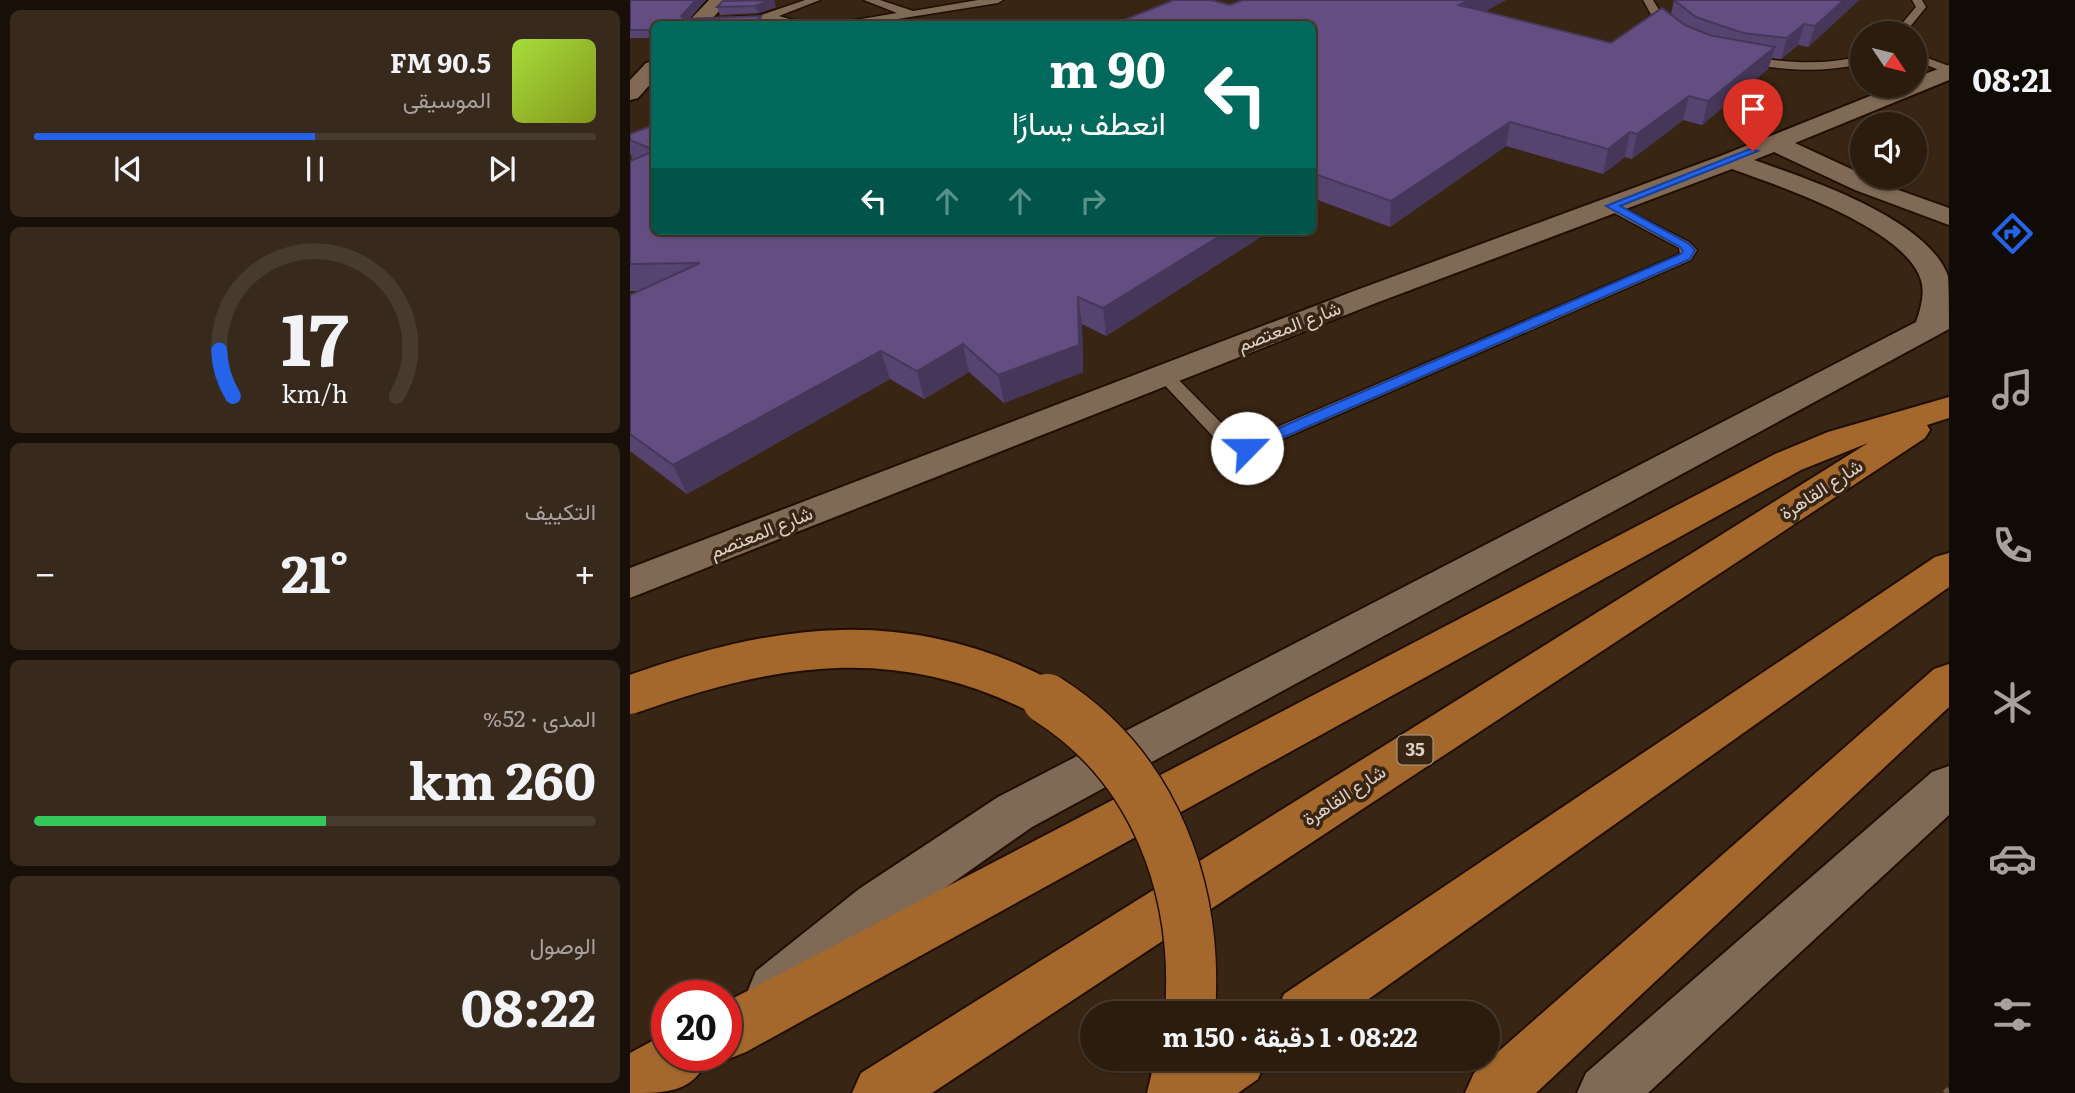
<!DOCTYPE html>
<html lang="ar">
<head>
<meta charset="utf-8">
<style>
	:root { --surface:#2b1c0e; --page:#37291c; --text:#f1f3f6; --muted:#a6a19e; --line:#473a2e; --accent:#2563eb }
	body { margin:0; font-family:Literata,Vazirmatn,serif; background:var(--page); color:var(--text); direction:rtl; height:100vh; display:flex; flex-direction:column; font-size:26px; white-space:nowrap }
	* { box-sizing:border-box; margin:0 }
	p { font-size:23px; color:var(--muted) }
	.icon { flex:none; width:38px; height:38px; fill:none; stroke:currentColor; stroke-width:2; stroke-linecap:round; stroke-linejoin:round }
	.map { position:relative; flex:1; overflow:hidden; direction:ltr }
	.details { display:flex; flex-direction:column; gap:10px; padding:10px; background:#180f08; width:630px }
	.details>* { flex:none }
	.hud { position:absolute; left:21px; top:21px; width:665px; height:214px; border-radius:10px; box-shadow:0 2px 5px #0004,0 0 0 2px var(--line); direction:rtl; background:#00695c; color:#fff; overflow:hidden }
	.needle { width:46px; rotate:125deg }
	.tools { position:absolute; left:1220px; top:21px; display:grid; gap:14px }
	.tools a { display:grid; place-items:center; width:77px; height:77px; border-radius:50%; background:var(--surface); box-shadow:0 2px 5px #0004,0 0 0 2px var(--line); font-size:35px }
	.speed { position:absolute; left:21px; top:980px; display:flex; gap:14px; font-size:35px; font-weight:700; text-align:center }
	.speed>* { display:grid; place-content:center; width:91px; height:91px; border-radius:50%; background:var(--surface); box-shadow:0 2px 5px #0004,0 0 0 2px var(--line); line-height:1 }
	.speed .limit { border:10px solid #d22; background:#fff; color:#111 }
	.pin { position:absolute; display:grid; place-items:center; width:60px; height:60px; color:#fff; margin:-72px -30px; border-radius:50% 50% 50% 0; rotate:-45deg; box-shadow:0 0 7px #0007 }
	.pin .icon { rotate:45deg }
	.me { position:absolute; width:77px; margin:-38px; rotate:67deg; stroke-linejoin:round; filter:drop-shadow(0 0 5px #0008) }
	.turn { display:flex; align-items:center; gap:24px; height:147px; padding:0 35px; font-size:32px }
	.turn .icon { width:91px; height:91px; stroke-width:2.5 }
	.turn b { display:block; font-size:49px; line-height:60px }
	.lanes { display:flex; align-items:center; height:66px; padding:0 35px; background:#0003; justify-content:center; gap:35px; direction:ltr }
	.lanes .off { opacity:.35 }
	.big { font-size:52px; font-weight:700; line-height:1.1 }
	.details .tile { flex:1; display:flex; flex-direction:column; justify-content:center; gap:10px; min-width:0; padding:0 24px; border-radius:10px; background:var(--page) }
	.details .dial { align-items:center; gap:0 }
	.dial svg { height:182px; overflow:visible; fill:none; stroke:var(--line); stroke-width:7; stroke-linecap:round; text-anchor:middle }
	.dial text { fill:var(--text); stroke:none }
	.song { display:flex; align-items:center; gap:21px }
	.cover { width:84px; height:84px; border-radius:10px; background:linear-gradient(135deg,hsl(80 70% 55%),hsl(70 70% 35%)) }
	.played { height:7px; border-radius:4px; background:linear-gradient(90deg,var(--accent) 50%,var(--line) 50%) }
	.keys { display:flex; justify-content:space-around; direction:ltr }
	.heat { display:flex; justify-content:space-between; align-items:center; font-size:38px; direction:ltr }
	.charge { height:10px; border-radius:5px; background:linear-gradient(90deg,#34c759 52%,var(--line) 0) }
	.trip { position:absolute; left:450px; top:1001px; width:420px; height:70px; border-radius:35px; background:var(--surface); box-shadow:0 2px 5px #0004,0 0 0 2px var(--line); font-weight:700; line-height:70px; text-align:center; direction:rtl }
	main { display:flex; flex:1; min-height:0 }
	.tabs { display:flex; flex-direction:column; width:126px; justify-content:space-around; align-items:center; background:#110b06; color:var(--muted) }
	.tabs .icon { width:49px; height:49px }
	.tabs .current { color:var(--accent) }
	.tabs b { font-size:32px; color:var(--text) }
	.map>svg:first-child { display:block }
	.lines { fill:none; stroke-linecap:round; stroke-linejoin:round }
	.service-casing { stroke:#200e00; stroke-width:3 }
	.minor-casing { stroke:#200e00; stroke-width:4 }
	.primary-casing { stroke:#200e00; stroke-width:4 }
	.path { stroke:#6a5849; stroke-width:6; stroke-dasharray:7 4.5; stroke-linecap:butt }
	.service { fill:#806955; fill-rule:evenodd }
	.minor { fill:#806955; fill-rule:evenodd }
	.primary { fill:#a4682d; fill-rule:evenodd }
	.primary-bridge-far1-casing { stroke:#200e00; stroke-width:42; stroke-linecap:butt }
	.primary-bridge-casing { stroke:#200e00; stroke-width:53; stroke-linecap:butt }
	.primary-bridge-far1 { stroke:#a4682d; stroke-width:38 }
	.primary-bridge { stroke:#a4682d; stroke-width:50 }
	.wall { fill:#56436f }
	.shaded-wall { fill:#46375a }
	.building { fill:#644e81; stroke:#46375a; stroke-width:2 }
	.route { fill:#2563eb; stroke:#184099; stroke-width:2 }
	.labels { text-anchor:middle; stroke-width:7; stroke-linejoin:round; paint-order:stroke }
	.shield { fill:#392513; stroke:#ac9d90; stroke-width:2 }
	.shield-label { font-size:18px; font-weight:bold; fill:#ddd0c5 }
	.street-label { font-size:19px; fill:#ddd0c5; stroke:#392513 }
</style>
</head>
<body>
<main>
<nav class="tabs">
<b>08:21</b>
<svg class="icon current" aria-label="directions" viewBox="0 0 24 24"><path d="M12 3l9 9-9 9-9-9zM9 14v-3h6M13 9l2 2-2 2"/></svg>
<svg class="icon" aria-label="music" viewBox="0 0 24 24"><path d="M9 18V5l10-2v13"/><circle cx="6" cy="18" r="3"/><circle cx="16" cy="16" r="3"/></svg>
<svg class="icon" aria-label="phone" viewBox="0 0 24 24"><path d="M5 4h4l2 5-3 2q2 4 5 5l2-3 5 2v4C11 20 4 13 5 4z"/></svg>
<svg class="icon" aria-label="climate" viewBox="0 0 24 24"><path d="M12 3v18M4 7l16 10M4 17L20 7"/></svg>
<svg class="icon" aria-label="car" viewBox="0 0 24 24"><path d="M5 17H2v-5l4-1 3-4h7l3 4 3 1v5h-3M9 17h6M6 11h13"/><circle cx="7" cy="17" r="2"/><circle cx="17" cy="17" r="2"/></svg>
<svg class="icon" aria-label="filters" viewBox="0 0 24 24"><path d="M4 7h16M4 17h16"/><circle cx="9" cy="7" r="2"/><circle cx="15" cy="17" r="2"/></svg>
</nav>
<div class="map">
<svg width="1319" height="1093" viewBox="0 0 1319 1093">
	<rect width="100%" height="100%" fill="#392513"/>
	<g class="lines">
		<defs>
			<g id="service">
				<path d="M175,0H190L149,16L170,22L171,24C160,24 147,19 137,20C125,21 108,27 98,20L103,17L128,16Z"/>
				<polygon points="234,0 250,0 283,11 348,0 373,0 368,3 236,24 214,24 219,21 267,13"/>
				<path d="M1013,0H1023L1037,23L1050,34L1048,36C1030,38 1021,13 1013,0Z"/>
				<polygon points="1282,0 1292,0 1296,7 1275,33 1264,33 1286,7"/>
				<polygon points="1284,53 1319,66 1319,74 1284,60"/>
				<path d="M1113,55C1153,63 1192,66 1232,56V64C1191,73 1150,71 1109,61L1107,59Z"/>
				<polygon points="982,202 1059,242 1067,250 1061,260 630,449 610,454 593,447 525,375 528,371 540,371 607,439 617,440 1050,254 1049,248 977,209 975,206"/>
			</g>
			<g id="minor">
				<polygon points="79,0 100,0 77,24 56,24"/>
				<polygon points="24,61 24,80 8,98 0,100 0,80 16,63"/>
				<path d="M1319,65V80L1165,143L1232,174V177L1319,208V225L1225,190L1144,152L1124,160C1178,179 1297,218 1318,276C1319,290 1319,314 1319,329L402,827L265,923L164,1009L145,1016L126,1009L118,990L126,971L229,889L368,797L1286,322C1291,308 1295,294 1291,280C1275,228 1149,186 1102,169L746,303L0,598V568L724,291L1093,155L1265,86H1284V78Z"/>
				<polygon points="1319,766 1319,815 1018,1093 947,1093 956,1073 1302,772"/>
			</g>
			<g id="primary">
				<polygon points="1319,397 1319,418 1297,425 1300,430 1295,438 302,1093 222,1093 231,1073 1238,443 1171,470 116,1052 96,1060 85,1055 96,1055 96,1002 1145,454 1198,432"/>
				<polygon points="1319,553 1319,587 719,1013 646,1013 654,994 1305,557"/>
				<polygon points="1319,664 1319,707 906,1093 835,1093 844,1073 1304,669"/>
				<path d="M37,1033V1055H80C64,1093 38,1093 0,1093V1053Z"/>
				<polygon points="525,1059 636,1059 628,1079 608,1093 517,1093"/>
			</g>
		</defs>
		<!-- service casing -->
		<use href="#service" class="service-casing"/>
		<!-- minor casing -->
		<use href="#minor" class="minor-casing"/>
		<!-- primary casing -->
		<use href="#primary" class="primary-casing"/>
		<!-- path -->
		<polyline class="path" points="1315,1093 1319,1089"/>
		<!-- service -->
		<use href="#service" class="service"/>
		<!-- minor -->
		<use href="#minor" class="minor"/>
		<!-- primary -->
		<use href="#primary" class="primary"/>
		<defs>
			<path id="primary-bridge-far1" d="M0,695C147,642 277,623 420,701"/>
			<path id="primary-bridge" d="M417,699C525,767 569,890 560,1013"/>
		</defs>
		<!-- primary-bridge-far1 casing -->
		<use href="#primary-bridge-far1" class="primary-bridge-far1-casing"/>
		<!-- primary-bridge casing -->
		<use href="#primary-bridge" class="primary-bridge-casing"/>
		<!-- primary-bridge-far1 -->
		<use href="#primary-bridge-far1" class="primary-bridge-far1"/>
		<!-- primary-bridge -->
		<use href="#primary-bridge" class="primary-bridge"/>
	</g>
	<!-- wall -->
	<g class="wall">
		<polygon points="0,0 76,0 59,19 134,24 24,24 24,38 0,38"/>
		<polygon points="144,0 146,7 128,13 90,15 87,7 93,1"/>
		<polygon points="613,0 876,0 855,11 981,43 1041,14 1044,0 1229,0 1178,47 1168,45 1151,59 1142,58 1138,69 1072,125 1053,120 1002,159 995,157 973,174 876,146 760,227 688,200 600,5"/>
		<polygon points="0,134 640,231 476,336 452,324 453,372 374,403 339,372 294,399 260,379 57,494 0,451 0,295 8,291 0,291 0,161 3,160 0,153"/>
	</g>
	<!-- shaded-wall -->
	<g class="shaded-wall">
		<polygon points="66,0 76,0 53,24 51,16"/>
		<polygon points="141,0 144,0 146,7 128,13 125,6"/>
		<polygon points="839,0 876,0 827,27 829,5"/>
		<polygon points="1214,0 1229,0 1178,47 1185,26"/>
		<polygon points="131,16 133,24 124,24"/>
		<polygon points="1174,24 1168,45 1151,59 1157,38"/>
		<polygon points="1145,47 1138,69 1072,125 1078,101"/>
		<polygon points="1059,96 1053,120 1002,159 1007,134"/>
		<polygon points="880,122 876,146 760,227 761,201"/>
		<polygon points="1000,132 995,157 973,174 978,149"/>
		<polygon points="688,175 688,200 682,204 682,179"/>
		<polygon points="598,231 640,231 476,336 473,308"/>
		<polygon points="448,297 452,324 453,372 374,403 368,375"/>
		<polygon points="333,344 339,372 294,399 287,371"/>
		<polygon points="251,351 260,379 57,494 43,465"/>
	</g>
	<!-- building -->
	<g class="building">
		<polygon points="0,0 66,0 51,16 53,19 131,16 124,24 24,24 24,30 0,30"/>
		<polygon points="141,0 125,6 87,7 93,1"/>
		<polygon points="544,0 581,0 600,5 613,0 839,0 829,5 981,43 1032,8 1055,25 1079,35 1145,47 1078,101 1059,96 1007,134 1000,132 978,149 880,122 761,201 688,175 682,179 682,24 484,24"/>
		<polygon points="1044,0 1214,0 1185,26 1174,24 1157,38 1113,33 1066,17"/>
		<polygon points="24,125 24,150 0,140 0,134"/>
		<polygon points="24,151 24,231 598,231 473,308 448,297 449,345 368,375 333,344 287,371 251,351 43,465 0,434 0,295 70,263 0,264 0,161"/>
	</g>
	<!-- route -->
	<polygon class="route" points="1120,149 1128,151 990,206 1058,243 1065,250 1060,259 622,451 612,451 610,448 612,444 1051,254 1053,251 1050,247 976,206"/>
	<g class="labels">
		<!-- shield labels -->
		<rect class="shield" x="767.5" y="735.5" width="35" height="29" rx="5"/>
		<g class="shield-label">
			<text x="785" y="756">35</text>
		</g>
		<!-- street labels -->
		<g class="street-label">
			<text transform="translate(659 326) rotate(-21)" y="7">شارع المعتصم</text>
			<text transform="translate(1191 489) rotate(-33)" y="7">شارع القاهرة</text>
			<text transform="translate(131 532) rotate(-22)" y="7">شارع المعتصم</text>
			<text transform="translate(714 795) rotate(-33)" y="7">شارع القاهرة</text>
		</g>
	</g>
</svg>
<div class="tools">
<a><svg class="needle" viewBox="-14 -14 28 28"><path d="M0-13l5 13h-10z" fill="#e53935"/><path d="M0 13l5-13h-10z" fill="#a6a19e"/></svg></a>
<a><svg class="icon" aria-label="sound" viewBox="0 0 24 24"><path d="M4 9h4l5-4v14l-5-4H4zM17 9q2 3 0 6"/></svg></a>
</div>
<div class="speed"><div class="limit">20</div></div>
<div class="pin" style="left:1123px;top:151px;background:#d93025"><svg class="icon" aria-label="arrive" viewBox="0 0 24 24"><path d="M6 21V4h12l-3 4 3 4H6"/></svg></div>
<svg class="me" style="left:617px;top:448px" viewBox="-20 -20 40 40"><circle r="19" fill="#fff"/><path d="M0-13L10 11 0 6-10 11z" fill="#2563eb"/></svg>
<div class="trip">08:22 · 1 دقيقة · 150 m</div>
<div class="hud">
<div class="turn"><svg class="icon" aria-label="left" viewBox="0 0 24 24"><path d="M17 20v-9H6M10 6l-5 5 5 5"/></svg><div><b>90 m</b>انعطف يسارًا</div></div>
<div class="lanes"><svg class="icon" aria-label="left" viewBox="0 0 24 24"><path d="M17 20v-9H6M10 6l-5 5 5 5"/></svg><svg class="icon off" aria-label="ahead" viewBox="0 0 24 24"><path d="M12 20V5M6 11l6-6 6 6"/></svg><svg class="icon off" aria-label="ahead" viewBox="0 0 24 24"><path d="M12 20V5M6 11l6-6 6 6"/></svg><svg class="icon off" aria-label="right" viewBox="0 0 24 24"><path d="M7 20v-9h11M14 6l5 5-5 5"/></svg></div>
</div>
</div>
<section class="details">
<div class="tile">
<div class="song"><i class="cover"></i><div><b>90.5 FM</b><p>الموسيقى</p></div></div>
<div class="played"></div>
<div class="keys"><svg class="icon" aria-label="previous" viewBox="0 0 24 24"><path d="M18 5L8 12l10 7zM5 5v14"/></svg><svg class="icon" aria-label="pause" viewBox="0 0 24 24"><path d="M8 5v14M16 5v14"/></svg><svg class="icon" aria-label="next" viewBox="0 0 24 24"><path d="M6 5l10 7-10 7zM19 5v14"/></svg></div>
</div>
<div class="tile dial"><svg viewBox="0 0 100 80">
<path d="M14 69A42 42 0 1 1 86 69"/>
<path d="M14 69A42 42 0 0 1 8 49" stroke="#2563eb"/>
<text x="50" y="56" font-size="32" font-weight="700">17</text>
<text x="50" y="72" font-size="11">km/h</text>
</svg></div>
<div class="tile"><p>التكييف</p>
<div class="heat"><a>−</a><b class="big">21°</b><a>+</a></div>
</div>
<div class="tile"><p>المدى · 52%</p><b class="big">260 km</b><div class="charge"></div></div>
<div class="tile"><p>الوصول</p><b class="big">08:22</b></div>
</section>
</main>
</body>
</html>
